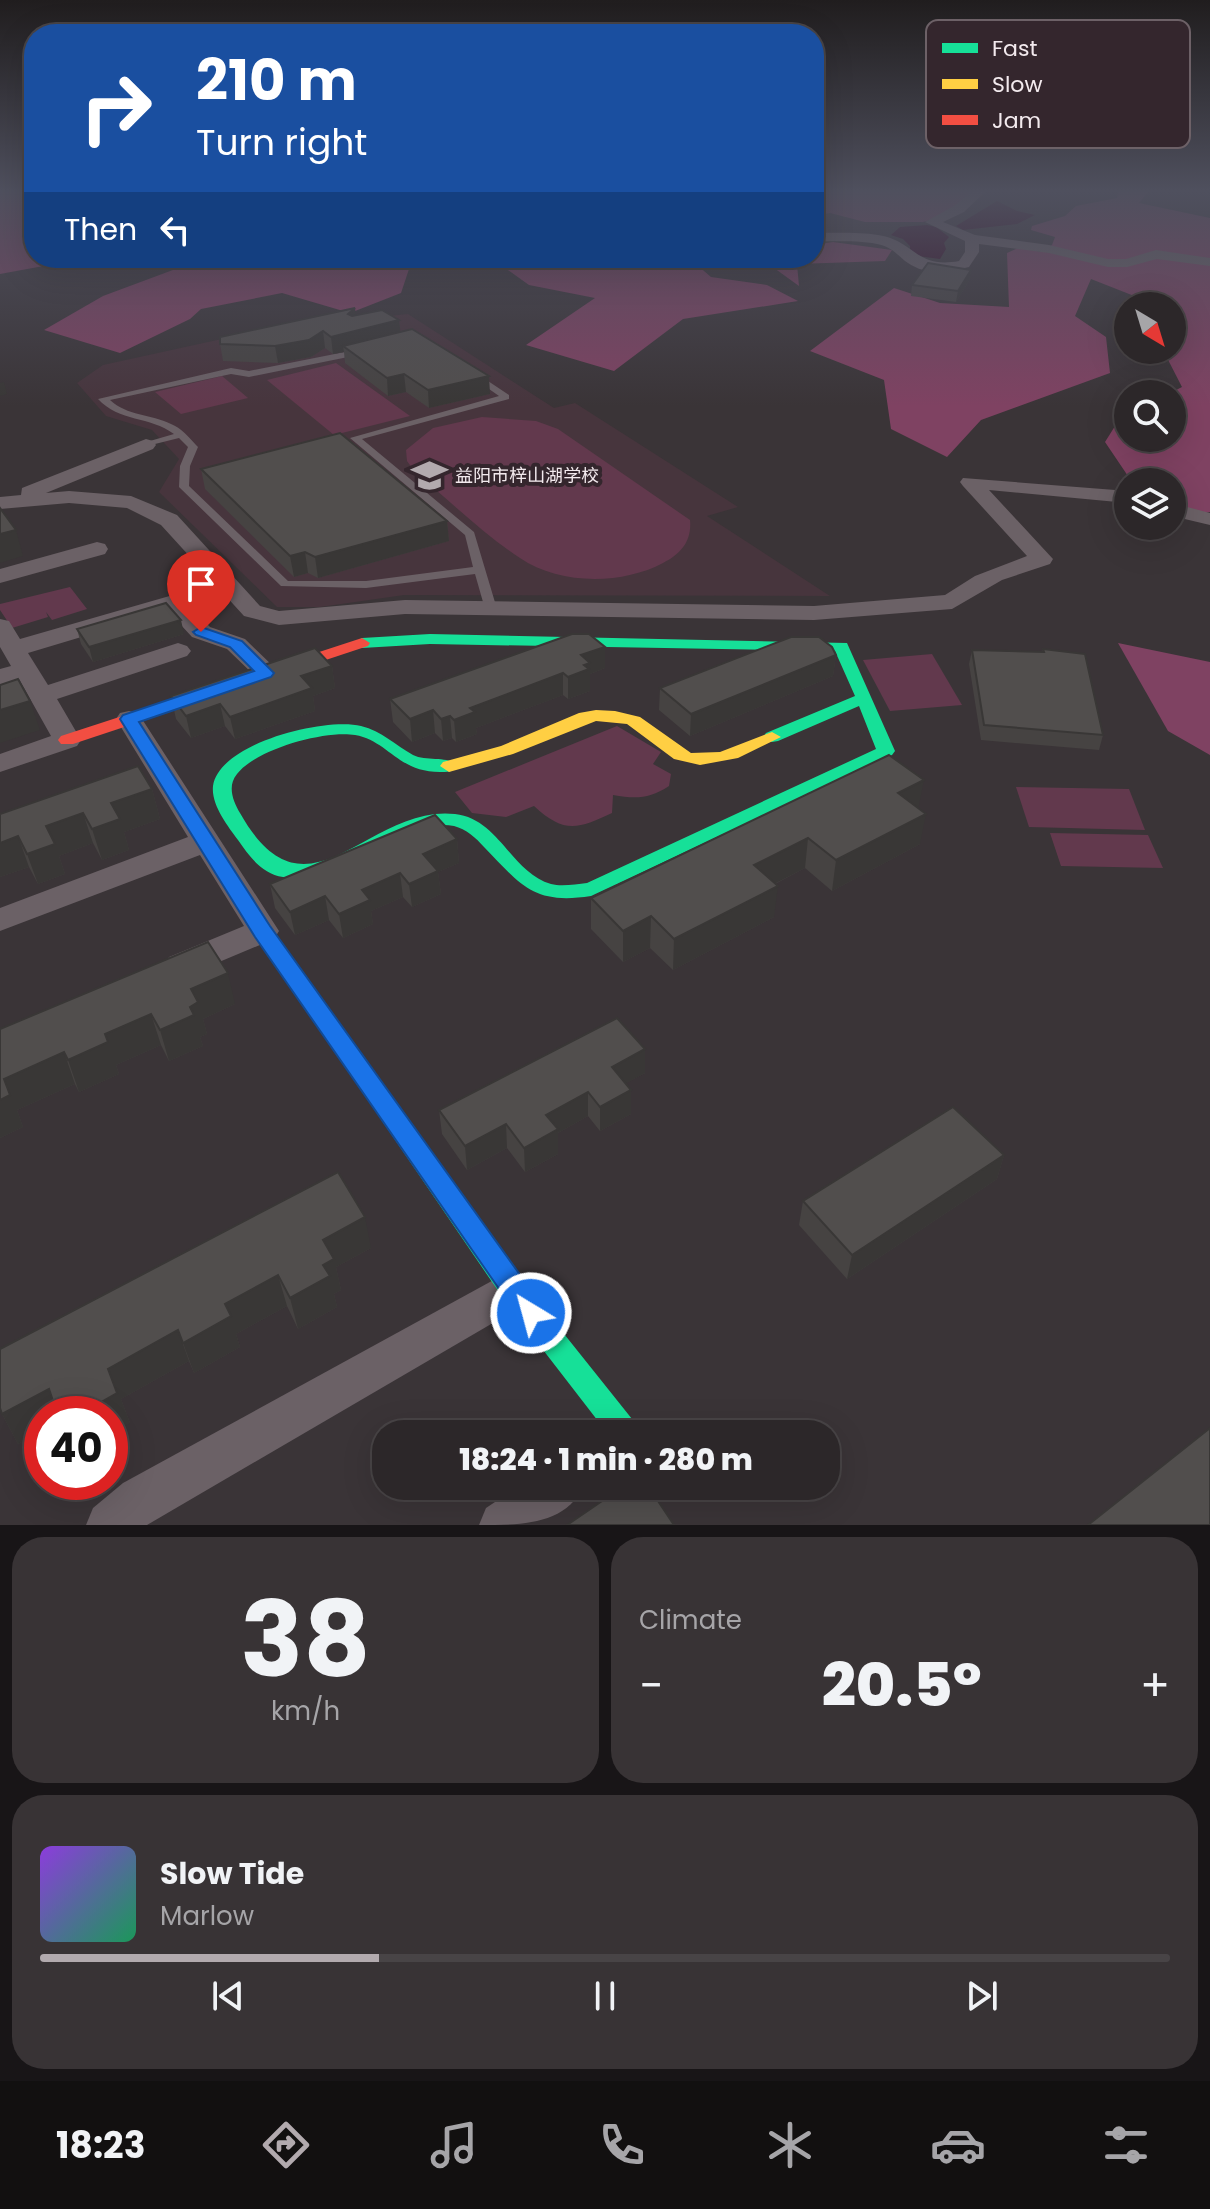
<!DOCTYPE html>
<html lang="en">
<head>
<meta charset="utf-8">
<style>
	:root { --surface:#2c2729; --page:#383335; --text:#f1f3f6; --muted:#a6a5a8; --line:#484446; --accent:#b2aaae }
	body { margin:0; font-family:Poppins,"Noto Sans SC",sans-serif; background:var(--page); color:var(--text); height:100vh; display:flex; flex-direction:column; font-size:30px; white-space:nowrap }
	* { box-sizing:border-box; margin:0 }
	p { font-size:26px; color:var(--muted) }
	.icon { flex:none; width:44px; height:44px; fill:none; stroke:currentColor; stroke-width:2; stroke-linecap:round; stroke-linejoin:round }
	.map { position:relative; height:1525px; overflow:hidden }
	.side { display:flex; flex-direction:column; gap:12px; padding:12px; background:#181517; flex:1 }
	.side>* { flex:none }
	.banner { position:absolute; left:24px; top:24px; width:800px; height:244px; border-radius:32px; box-shadow:0 8px 32px #0002,0 0 0 2px var(--line); background:#1a4fa0; color:#fff; overflow:hidden }
	.needle { width:52px; rotate:142deg }
	.fabs { position:absolute; left:1114px; top:292px; display:grid; gap:16px }
	.fabs a { display:grid; place-items:center; width:72px; height:72px; border-radius:50%; background:var(--surface); box-shadow:0 8px 32px #0002,0 0 0 2px var(--line); font-size:40px }
	.speed { position:absolute; left:24px; top:1396px; display:flex; gap:16px; font-size:40px; font-weight:700; text-align:center }
	.speed>* { display:grid; place-content:center; width:104px; height:104px; border-radius:50%; background:var(--surface); box-shadow:0 8px 32px #0002,0 0 0 2px var(--line); line-height:1 }
	.speed .limit { border:12px solid #d22; background:#fff; color:#111 }
	.pin { position:absolute; display:grid; place-items:center; width:68px; height:68px; color:#fff; margin:-82px -34px; border-radius:50% 50% 50% 0; rotate:-45deg; box-shadow:0 0 8px #0007 }
	.pin .icon { rotate:45deg }
	.me { position:absolute; width:88px; margin:-44px; rotate:323deg; stroke-linejoin:round; filter:drop-shadow(0 0 6px #0008) }
	.turn { display:flex; align-items:center; gap:28px; height:168px; padding:0 40px; font-size:36px }
	.turn .icon { width:104px; height:104px; stroke-width:2.5 }
	.turn b { display:block; font-size:56px; line-height:68px }
	.then { display:flex; align-items:center; height:76px; padding:0 40px; background:#0003; gap:16px; font-size:30px }
	.big { font-size:60px; font-weight:800; line-height:1.1 }
	.side .tile { flex:1; display:flex; flex-direction:column; justify-content:center; gap:12px; min-width:0; padding:0 28px; border-radius:32px; background:var(--page) }
	.side .dial { align-items:center; gap:0 }
	.dial b { font-size:104px; line-height:1 }
	.song { display:flex; align-items:center; gap:24px }
	.cover { width:96px; height:96px; border-radius:12px; background:linear-gradient(135deg,hsl(270 70% 55%),hsl(150 70% 35%)) }
	.played { height:8px; border-radius:4px; background:linear-gradient(90deg,var(--accent) 30%,var(--line) 30%) }
	.keys { display:flex; justify-content:space-around; direction:ltr }
	.heat { display:flex; justify-content:space-between; align-items:center; font-size:44px; direction:ltr }
	.side .tiles { flex:1; display:grid; gap:12px; grid-template-columns:1fr 1fr }
	.tile:last-child { grid-column:span 2 }
	.trip { position:absolute; left:372px; top:1420px; width:468px; height:80px; border-radius:32px; background:var(--surface); box-shadow:0 8px 32px #0002,0 0 0 2px var(--line); font-weight:800; line-height:80px; text-align:center }
	.dock { display:flex; height:128px; justify-content:space-around; align-items:center; background:#121010; color:var(--muted) }
	.dock .icon { width:56px; height:56px }
	.dock .selected { color:var(--accent) }
	.dock b { font-size:36px; color:var(--text) }
	.map>svg:first-child { display:block }
	.built { fill:#47353d }
	.green { fill:#62394d }
	.forest { fill:#7f4262 }
	.water { fill:#340622 }
	.lines { fill:none; stroke-linecap:round; stroke-linejoin:round }
	.lane { fill:#6b6166; fill-rule:evenodd }
	.street { fill:#6b6166; fill-rule:evenodd }
	.fast { fill:#16e098; fill-rule:evenodd }
	.slow { fill:#ffcf43; fill-rule:evenodd }
	.jam { fill:#f24e42; fill-rule:evenodd }
	.wall { fill:#464342 }
	.shaded-wall { fill:#393736 }
	.building { fill:#514e4d; stroke:#393736; stroke-width:2 }
	.route { fill:#1a73e8; stroke:#114b97; stroke-width:2 }
	.labels { text-anchor:middle; stroke-width:8; stroke-linejoin:round; paint-order:stroke }
	.far-poi-label { font-size:18px; fill:#f3eaee; stroke:#34262d; text-anchor:start }
	.key { fill:#34262d; stroke:#6d6167; stroke-width:2 }
	.key-label { font-size:22px; fill:#f3eaee }
</style>
</head>
<body>
<div class="map">
<svg width="1210" height="1525" viewBox="0 0 1210 1525">
	<rect width="100%" height="100%" fill="#3a3437"/>
	<!-- built -->
	<polygon class="built" points="408,314 554,408 575,403 738,507 707,516 830,596 404,595 320,607 277,607 159,492 179,459 152,430 106,416 77,383 103,365 267,329"/>
	<!-- green -->
	<g class="green">
		<polygon points="336,363 410,416 334,435 267,380"/>
		<polygon points="222,376 248,398 181,414 155,392"/>
		<path d="M482,417L536,421L558,429L690,520C692,541 681,554 663,563C622,585 559,585 520,558C483,534 449,500 415,472L407,461L406,450L433,428Z"/>
		<polygon points="70,587 87,609 52,620 46,612 48,617 12,628 0,610 0,604"/>
		<polygon points="932,654 962,705 890,711 863,660"/>
		<path d="M617,726L661,752L653,764L671,774L669,786C649,799 636,799 613,795L612,813C578,829 564,834 534,806L506,817L472,813L455,792Z"/>
		<polygon points="1016,787 1129,789 1145,830 1029,827"/>
		<polygon points="1050,833 1148,835 1163,868 1061,866"/>
	</g>
	<!-- forest -->
	<g class="forest">
		<polygon points="0,192 34,192 34,258 87,258 0,274"/>
		<polygon points="814,192 982,192 954,214 923,222 865,222 830,213 814,216"/>
		<polygon points="1118,192 1148,192 1139,203 1210,218 1210,512 1197,514 1172,504 1172,482 1132,482 1105,442 1122,415 1128,413 1128,438 1172,438 1172,394 1168,394 1182,387 1163,350 1172,350 1172,306 1152,306 1152,303 1091,279 1075,316 1106,337 1110,373 981,420 947,457 891,429 884,380 810,351 894,288 940,303 1009,307 1007,253 1018,248 1043,252 1052,245 1055,237 1031,230 1032,226 1065,216 1076,206 1117,198"/>
		<polygon points="833,242 892,250 885,261 797,264 799,286 763,260 697,265 711,277 767,285 798,301 683,319 614,371 526,345 595,298 529,285 491,258 814,258 814,249 820,244"/>
		<polygon points="170,258 444,258 409,269 401,293 350,313 282,293 201,309 190,319 120,353 44,330 103,296 189,264"/>
		<polygon points="1118,643 1210,662 1210,755 1168,731"/>
	</g>
	<!-- water -->
	<g class="water">
		<polygon points="997,201 1017,211 1035,215 1017,224 963,230 956,226"/>
		<polygon points="927,225 936,227 949,237 944,243 946,249 940,259 910,255 910,246 903,239 891,235 900,227"/>
	</g>
	<g class="lines">
		<!-- lane -->
		<path class="lane" d="M360,349L364,352L363,354L249,377L231,374L110,400C127,416 151,414 171,424C181,428 189,437 196,445L198,447L190,466L189,486L288,581H366L473,567L465,535L350,438L499,396L472,377L479,375L509,395V399L362,439L474,532L497,609L495,612H487L485,609L475,574L366,588L281,586L179,487L180,466L188,447L179,438L143,447V443L174,434C150,416 119,422 98,399L231,368L249,371Z"/>
		<!-- street -->
		<g class="street">
			<path d="M971,192H985L964,212L943,222L975,235L1049,245L1108,259H1126L1156,250L1210,258V266L1157,259L1127,267H1108L1049,253L979,244V252L969,267C948,272 927,276 908,263C896,255 895,248 877,244C858,240 834,242 814,241V233C835,233 858,232 878,235C916,241 915,269 959,261L965,252V241L925,222L954,206Z"/>
			<polygon points="146,439 153,441 156,445 153,449 46,493 69,491 131,496 177,515 260,606 279,611 405,600 814,606 945,595 975,576 1027,556 963,486 960,482 963,478 1128,491 1128,503 989,490 1053,559 1050,564 1002,580 952,609 814,620 405,614 279,625 244,616 161,525 127,508 69,503 0,509 0,497 21,495 22,488"/>
			<polygon points="1172,503 1210,513 1210,525 1172,516"/>
			<polygon points="97,542 105,544 108,549 105,554 0,583 0,569"/>
			<polygon points="173,595 181,597 210,627 245,639 275,668 279,673 275,678 257,678 227,649 192,637 168,611 28,653 48,685 178,643 187,646 191,651 187,656 57,699 81,740 77,746 0,772 0,754 51,736 19,679 0,685 0,669 11,666 0,647 0,619 9,621 20,639"/>
			<polygon points="129,711 138,713 142,719 279,931 274,939 181,978 169,975 164,966 169,957 244,926 200,855 0,931 0,908 188,837 116,719 120,713"/>
			<polygon points="512,1270 527,1275 533,1289 527,1303 147,1525 86,1525 93,1508 123,1483"/>
			<path d="M519,1486H584C565,1525 522,1525 479,1525L486,1508Z"/>
		</g>
		<!-- fast -->
		<g class="fast">
			<path d="M430,634L847,643L895,751L892,755L591,896C533,905 521,885 484,847C476,838 466,829 454,826C401,816 347,887 283,877C262,874 249,856 238,840C228,826 211,805 213,786C219,743 325,717 361,726C382,731 395,745 413,755C427,762 448,755 458,766C453,771 450,772 442,772C398,773 389,741 355,735C325,730 256,749 237,774C227,786 233,801 240,813C307,932 367,804 455,814C499,819 511,872 551,884C562,887 576,884 587,883L876,749L859,706L778,741L772,742L763,737L766,733L855,696L835,651L430,644L362,648L354,643L362,638Z"/>
			<polygon points="263,924 270,926 521,1280 636,1424 641,1434 608,1434 503,1298 256,936 253,931 256,926"/>
		</g>
		<!-- slow -->
		<polygon class="slow" points="596,710 615,711 640,717 691,753 720,752 772,732 781,737 738,758 700,765 674,759 627,724 596,721 513,754 449,772 440,766 443,762 501,746 579,713"/>
		<!-- jam -->
		<polygon class="jam" points="362,638 370,643 368,646 73,744 61,744 58,740 61,736"/>
	</g>
	<!-- wall -->
	<g class="wall">
		<polygon points="971,270 969,281 956,302 911,296 912,285"/>
		<polygon points="356,315 399,320 400,332 490,394 429,408 406,392 388,396 345,363 344,352 333,354 325,348 311,357 278,363 223,361 220,344"/>
		<polygon points="201,469 447,521 449,541 318,578 308,573 294,577 205,489"/>
		<polygon points="77,629 184,634 93,662 81,644"/>
		<polygon points="572,634 605,668 590,674 590,691 568,699 563,695 476,728 477,734 456,742 452,738 443,741 435,733 412,742 393,722 390,699"/>
		<polygon points="1043,649 1103,735 1099,750 981,740 969,664 972,650 1042,652"/>
		<polygon points="836,655 833,676 690,736 659,710 660,688"/>
		<polygon points="332,666 335,688 313,696 315,711 235,739 225,726 191,738 176,719 171,696"/>
		<polygon points="889,755 919,808 920,844 832,891 805,868 775,884 774,917 673,970 650,948 623,962 591,929 591,898"/>
		<polygon points="152,789 160,819 124,832 129,850 102,860 93,843 59,856 65,874 38,884 29,867 0,877 0,814"/>
		<polygon points="457,839 459,863 438,872 441,894 412,907 403,897 371,911 373,924 343,938 329,920 295,935 275,908 270,884"/>
		<polygon points="235,1004 203,1019 207,1034 200,1037 203,1046 169,1061 161,1045 116,1065 119,1074 79,1092 75,1084 17,1110 23,1127 0,1138 0,1029"/>
		<polygon points="645,1049 645,1073 626,1083 631,1090 631,1114 600,1131 588,1116 558,1133 558,1154 525,1172 507,1148 467,1170 442,1134 439,1110"/>
		<polygon points="1004,1155 997,1179 847,1279 799,1225 803,1201"/>
		<polygon points="371,1248 336,1267 341,1290 334,1294 337,1307 298,1329 287,1306 236,1334 240,1347 194,1373 189,1361 121,1399 130,1423 42,1414 42,1431 18,1444 2,1414 0,1349"/>
	</g>
	<!-- shaded-wall -->
	<g class="shaded-wall">
		<polygon points="971,270 969,281 956,302 958,291"/>
		<polygon points="355,308 357,325 348,314"/>
		<polygon points="399,320 401,337 343,346 344,352 333,354 331,337"/>
		<polygon points="323,331 325,348 311,357 278,363 275,346"/>
		<polygon points="404,374 406,392 388,396 387,378"/>
		<polygon points="489,376 490,394 429,408 428,390"/>
		<polygon points="4,382 7,394 0,396 0,383"/>
		<polygon points="447,521 449,541 318,578 315,557"/>
		<polygon points="16,530 23,556 0,563 0,534"/>
		<polygon points="305,552 308,573 294,577 290,556"/>
		<polygon points="181,620 184,634 93,662 89,647"/>
		<polygon points="605,647 605,668 590,674 590,691 568,699 568,677 581,655"/>
		<polygon points="836,655 833,676 690,736 691,714"/>
		<polygon points="332,666 335,688 313,696 315,711 235,739 230,717 301,676"/>
		<polygon points="563,673 563,695 476,728 477,734 456,742 454,720 470,708"/>
		<polygon points="30,701 40,730 0,743 0,710"/>
		<polygon points="220,704 225,726 191,738 186,716"/>
		<polygon points="433,710 435,733 412,742 410,719"/>
		<polygon points="450,716 452,738 443,741 441,719"/>
		<polygon points="924,780 918,810 898,793"/>
		<polygon points="152,789 160,819 124,832 129,850 102,860 92,829 111,803"/>
		<polygon points="83,813 93,843 59,856 65,874 38,884 27,854 46,826"/>
		<polygon points="926,814 920,844 832,891 836,860"/>
		<polygon points="18,836 29,867 0,877 0,843"/>
		<polygon points="808,838 805,868 751,896 754,865"/>
		<polygon points="457,839 459,863 438,872 441,894 412,907 409,884 423,854"/>
		<polygon points="400,873 403,897 371,911 373,924 343,938 339,914 362,890"/>
		<polygon points="778,886 774,917 673,970 674,939"/>
		<polygon points="325,896 329,920 295,935 290,912"/>
		<polygon points="651,916 650,948 623,962 623,931"/>
		<polygon points="228,973 235,1004 203,1019 207,1034 200,1037 203,1046 169,1061 160,1030 190,1007 191,989"/>
		<polygon points="151,1014 161,1045 116,1065 119,1074 79,1092 68,1060 105,1034"/>
		<polygon points="645,1049 645,1073 612,1091 612,1067"/>
		<polygon points="64,1052 75,1084 17,1110 23,1127 0,1138 0,1100 4,1079"/>
		<polygon points="631,1090 631,1114 600,1131 600,1107"/>
		<polygon points="588,1092 588,1116 558,1133 558,1154 525,1172 524,1148 546,1115"/>
		<polygon points="506,1124 507,1148 467,1170 465,1146"/>
		<polygon points="1004,1155 997,1179 847,1279 852,1255"/>
		<polygon points="365,1217 371,1248 336,1267 341,1290 334,1294 337,1307 298,1329 290,1298 323,1265 323,1240"/>
		<polygon points="278,1275 287,1306 236,1334 240,1347 194,1373 183,1343 225,1304"/>
		<polygon points="178,1330 189,1361 121,1399 130,1423 110,1435 110,1414 80,1414 108,1369"/>
		<polygon points="49,1389 73,1404 78,1414 42,1414 42,1431 18,1444 2,1414"/>
	</g>
	<!-- building -->
	<g class="building">
		<polygon points="928,263 971,270 958,291 912,285"/>
		<polygon points="355,308 348,314 352,316 382,310 399,320 331,337 323,331 309,340 275,346 220,344 220,337"/>
		<polygon points="412,329 489,376 428,390 404,374 387,378 343,346"/>
		<polygon points="340,433 447,521 315,557 305,552 290,556 201,469"/>
		<polygon points="0,508 16,530 0,534"/>
		<polygon points="166,603 181,620 89,647 77,629"/>
		<polygon points="572,634 589,634 605,647 581,655 590,663 584,665 589,669 568,677 563,673 470,708 475,712 454,720 450,716 441,719 433,710 410,719 390,699"/>
		<polygon points="791,637 819,637 832,647 836,655 691,714 660,688"/>
		<polygon points="315,648 332,666 301,676 312,688 230,717 220,704 186,716 171,696"/>
		<polygon points="1043,649 1085,654 1103,735 984,725 972,650 1044,652"/>
		<polygon points="18,679 30,701 0,710 0,685"/>
		<polygon points="889,755 924,780 898,793 926,814 836,860 808,838 754,865 778,886 674,939 651,916 623,931 591,898"/>
		<polygon points="138,766 152,789 111,803 120,819 92,829 83,813 46,826 55,844 27,854 18,836 0,843 0,814"/>
		<polygon points="435,815 457,839 423,854 438,871 409,884 400,873 362,890 370,900 339,914 325,896 290,912 270,884"/>
		<polygon points="208,942 228,973 191,989 198,1002 190,1007 194,1015 160,1030 151,1014 105,1034 108,1042 68,1060 64,1052 4,1079 10,1095 0,1100 0,1029"/>
		<polygon points="617,1018 645,1049 612,1067 631,1090 600,1107 588,1092 546,1115 558,1129 524,1148 506,1124 465,1146 439,1110"/>
		<polygon points="953,1107 1004,1155 852,1255 803,1201"/>
		<polygon points="338,1172 365,1217 323,1240 334,1259 323,1265 330,1276 290,1298 278,1275 225,1304 231,1316 183,1343 178,1330 108,1369 117,1393 80,1414 77,1414 73,1404 57,1413 49,1389 2,1414 0,1408 0,1349"/>
		<polygon points="1210,1428 1210,1525 1088,1525"/>
		<polygon points="624,1486 648,1486 674,1525 567,1525"/>
	</g>
	<!-- sky -->
	<linearGradient id="sky" x2="0" y2="1"><stop stop-color="#201d1e"/><stop offset="0.47" stop-color="#4f505e"/><stop offset="1" stop-color="#4f505e" stop-opacity="0"/></linearGradient>
	<rect width="1210" height="406" fill="url(#sky)"/>
	<!-- route -->
	<polygon class="route" points="201,627 242,641 274,673 271,677 139,722 270,926 541,1304 545,1313 541,1322 531,1326 522,1322 255,937 120,719 123,715 254,671 230,647 196,635 193,632"/>
	<!-- icons -->
	<defs>
		<symbol id="school-bare" viewBox="-9 -9 18 18"><path d="M0-5L7-2L0 1L-7-2ZM-4 1L0 2.5L4 1V4Q0 6-4 4Z" fill="#b2aaae" stroke="#34262d" stroke-width="2.5" paint-order="stroke"/></symbol>
	</defs>
	<g fill-rule="evenodd">
		<use href="#school-bare" x="404" y="450" width="51" height="51"/>
	</g>
	<g class="labels">
		<!-- far-poi labels -->
		<g class="far-poi-label">
			<text x="455" y="482">益阳市梓山湖学校</text>
		</g>
	</g>
	<!-- legend -->
	<rect x="926" y="20" width="264" height="128" rx="12" class="key"/>
	<rect x="942" y="43" width="36" height="10" fill="#16e098"/>
	<rect x="942" y="79" width="36" height="10" fill="#ffcf43"/>
	<rect x="942" y="115" width="36" height="10" fill="#f24e42"/>
	<g class="key-label">
		<text x="992" y="56">Fast</text>
		<text x="992" y="92">Slow</text>
		<text x="992" y="128">Jam</text>
	</g>
</svg>
<div class="fabs">
<a><svg class="needle" viewBox="-14 -14 28 28"><path d="M0-13l5 13h-10z" fill="#e53935"/><path d="M0 13l5-13h-10z" fill="#a6a5a8"/></svg></a>
<a><svg class="icon" aria-label="search" viewBox="0 0 24 24"><circle cx="10" cy="10" r="6"/><path d="M15 15l6 6"/></svg></a>
<a><svg class="icon" aria-label="layers" viewBox="0 0 24 24"><path d="M12 4l9 5-9 5-9-5zM3 14l9 5 9-5"/></svg></a>
</div>
<div class="speed"><div class="limit">40</div></div>
<div class="pin" style="left:201px;top:632px;background:#d93025"><svg class="icon" aria-label="arrive" viewBox="0 0 24 24"><path d="M6 21V4h12l-3 4 3 4H6"/></svg></div>
<svg class="me" style="left:531px;top:1313px" viewBox="-20 -20 40 40"><circle r="17" fill="#1a73e8" stroke="#fff" stroke-width="3"/><path d="M0-11L8 9 0 5-8 9z" fill="#fff"/></svg>
<div class="trip">18:24 · 1 min · 280 m</div>
<div class="banner">
<div class="turn"><svg class="icon" aria-label="right" viewBox="0 0 24 24"><path d="M7 20v-9h11M14 6l5 5-5 5"/></svg><div><b>210 m</b>Turn right</div></div>
<div class="then">Then<svg class="icon" aria-label="left" viewBox="0 0 24 24"><path d="M17 20v-9H6M10 6l-5 5 5 5"/></svg></div>
</div>
</div>
<section class="side">
<div class="tiles">
<div class="tile dial"><b>38</b><p>km/h</p></div>
<div class="tile"><p>Climate</p>
<div class="heat"><a>−</a><b class="big">20.5°</b><a>+</a></div>
</div>
<div class="tile">
<div class="song"><i class="cover"></i><div><b>Slow Tide</b><p>Marlow</p></div></div>
<div class="played"></div>
<div class="keys"><svg class="icon" aria-label="previous" viewBox="0 0 24 24"><path d="M18 5L8 12l10 7zM5 5v14"/></svg><svg class="icon" aria-label="pause" viewBox="0 0 24 24"><path d="M8 5v14M16 5v14"/></svg><svg class="icon" aria-label="next" viewBox="0 0 24 24"><path d="M6 5l10 7-10 7zM19 5v14"/></svg></div>
</div>
</div>
</section>
<nav class="dock">
<b>18:23</b>
<svg class="icon selected" aria-label="directions" viewBox="0 0 24 24"><path d="M12 3l9 9-9 9-9-9zM9 14v-3h6M13 9l2 2-2 2"/></svg>
<svg class="icon" aria-label="music" viewBox="0 0 24 24"><path d="M9 18V5l10-2v13"/><circle cx="6" cy="18" r="3"/><circle cx="16" cy="16" r="3"/></svg>
<svg class="icon" aria-label="phone" viewBox="0 0 24 24"><path d="M5 4h4l2 5-3 2q2 4 5 5l2-3 5 2v4C11 20 4 13 5 4z"/></svg>
<svg class="icon" aria-label="climate" viewBox="0 0 24 24"><path d="M12 3v18M4 7l16 10M4 17L20 7"/></svg>
<svg class="icon" aria-label="car" viewBox="0 0 24 24"><path d="M5 17H2v-5l4-1 3-4h7l3 4 3 1v5h-3M9 17h6M6 11h13"/><circle cx="7" cy="17" r="2"/><circle cx="17" cy="17" r="2"/></svg>
<svg class="icon" aria-label="filters" viewBox="0 0 24 24"><path d="M4 7h16M4 17h16"/><circle cx="9" cy="7" r="2"/><circle cx="15" cy="17" r="2"/></svg>
</nav>
</body>
</html>
